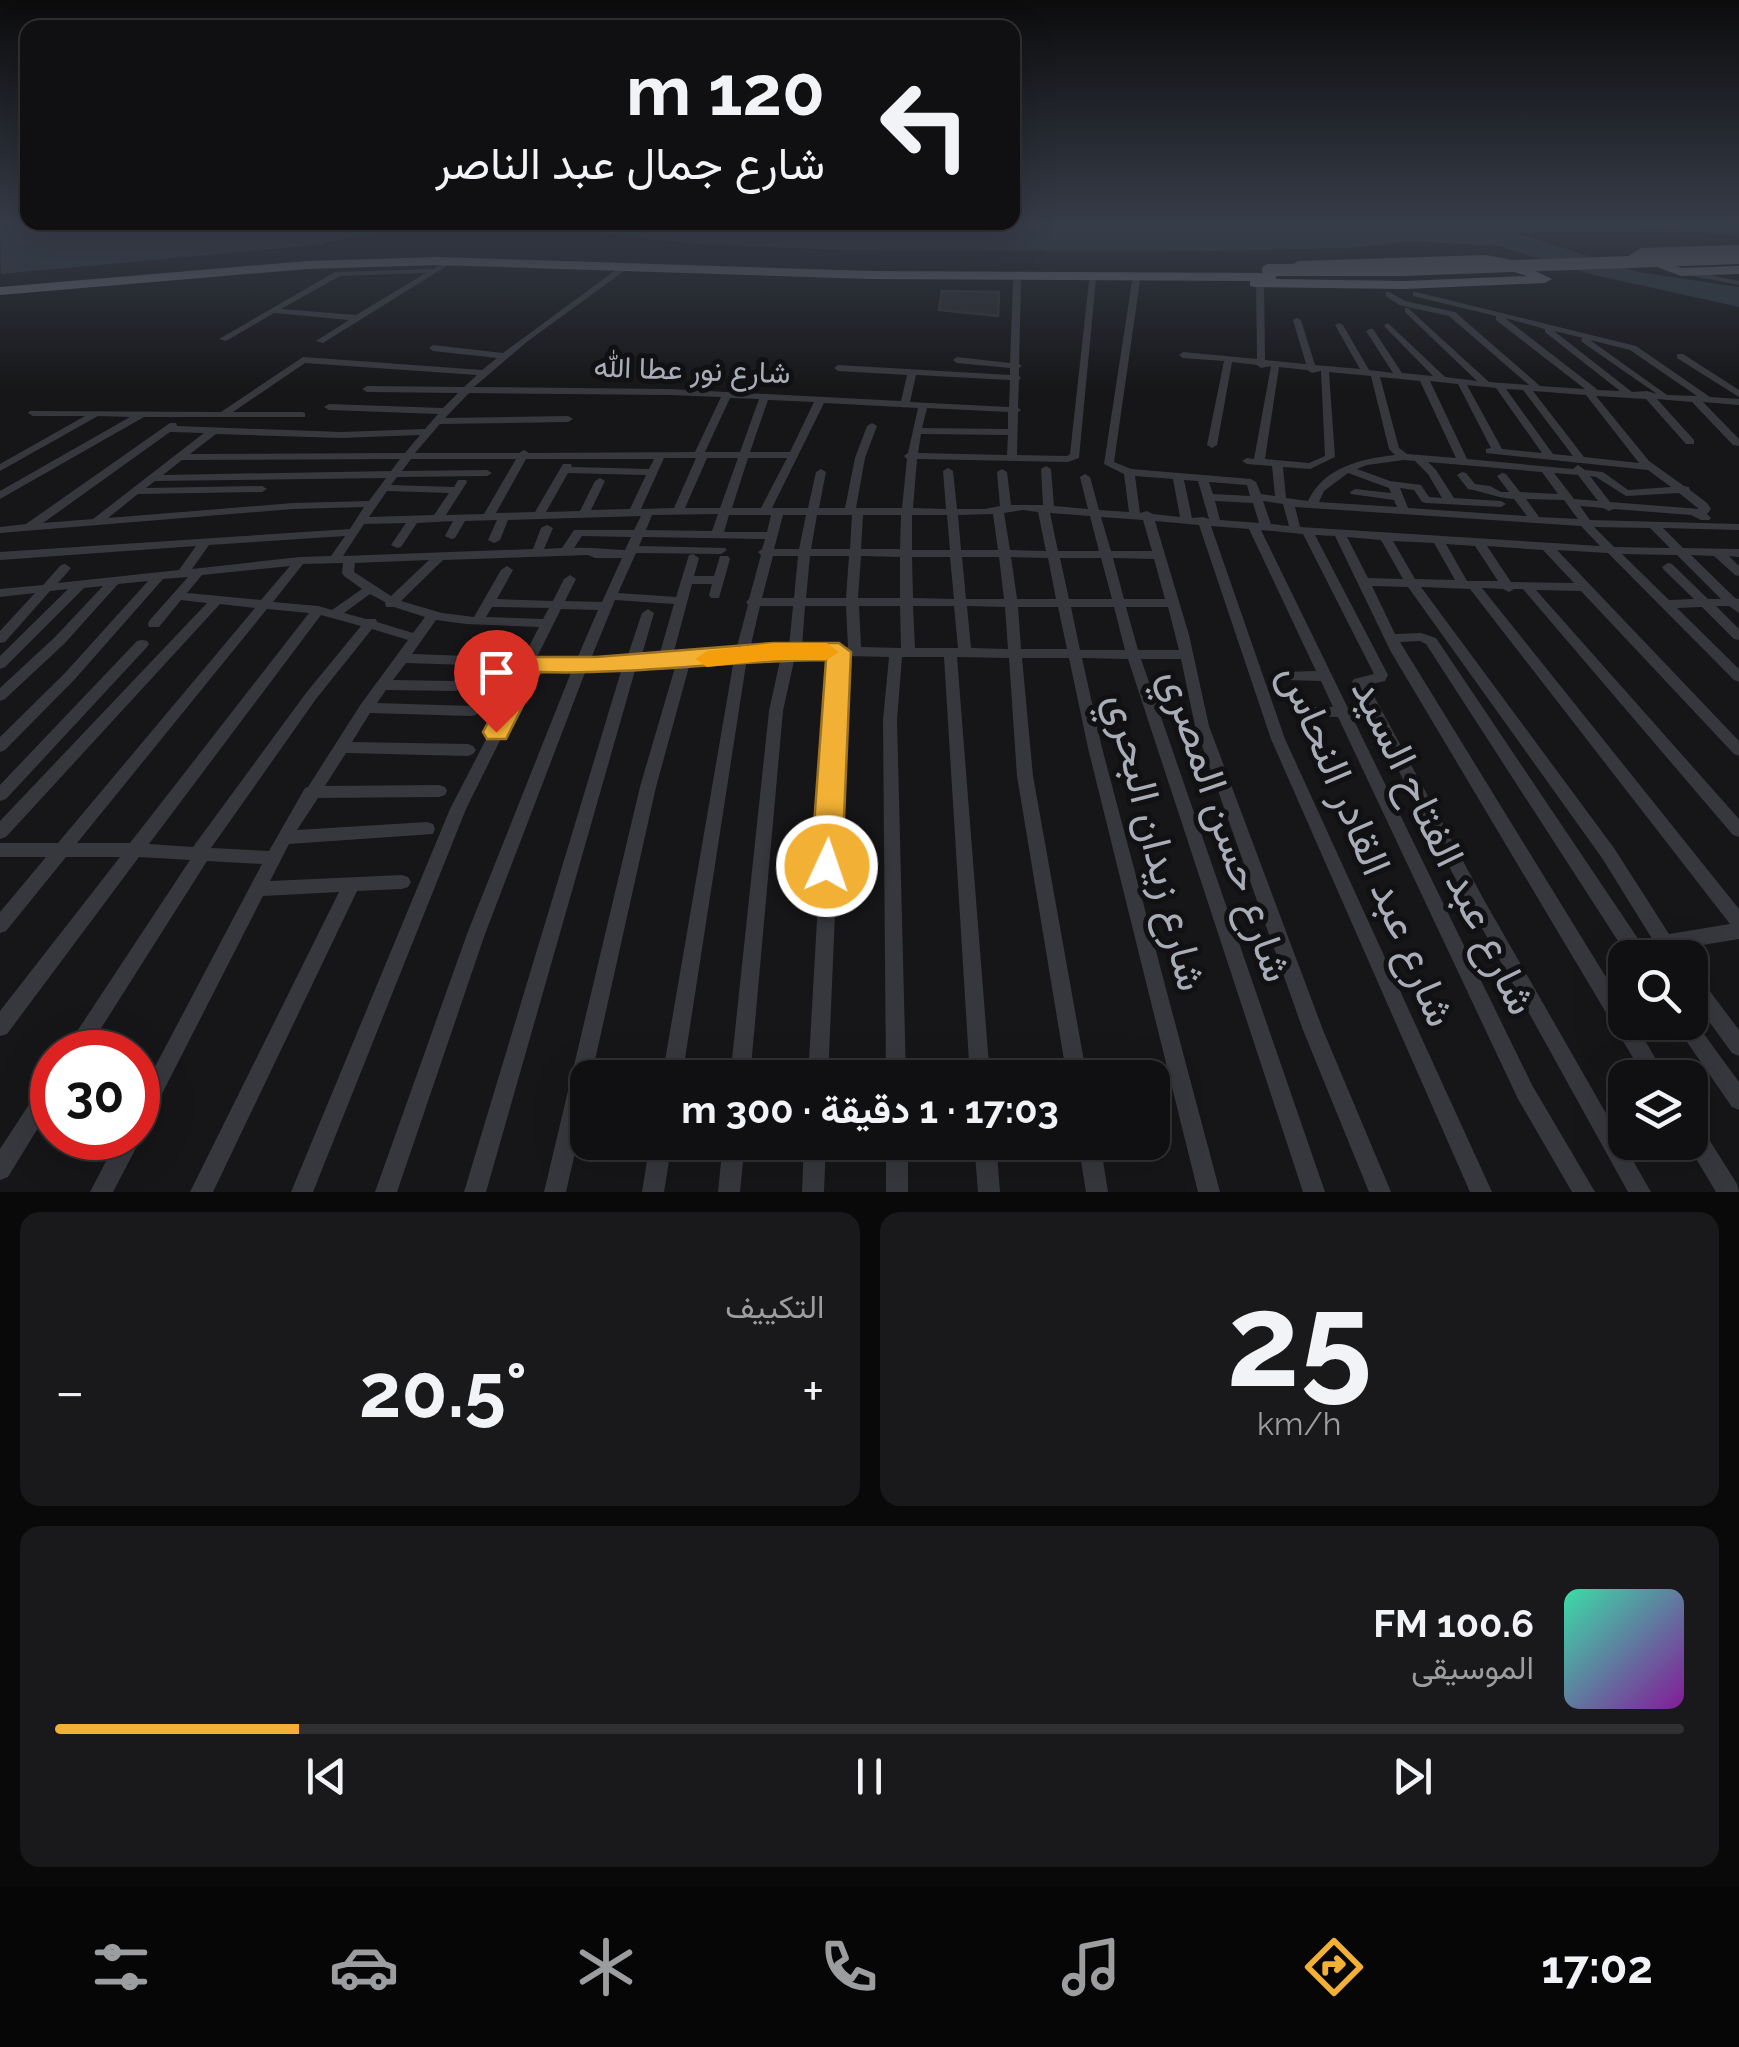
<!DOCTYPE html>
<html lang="ar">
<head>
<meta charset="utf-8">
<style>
	:root { --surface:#101012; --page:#19191b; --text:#f1f3f6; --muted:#9c9d9f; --line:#303032; --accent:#f2b134 }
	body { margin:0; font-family:Raleway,Vazirmatn,sans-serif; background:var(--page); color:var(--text); direction:rtl; height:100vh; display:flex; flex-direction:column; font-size:38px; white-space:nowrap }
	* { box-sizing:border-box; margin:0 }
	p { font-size:32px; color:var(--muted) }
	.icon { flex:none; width:55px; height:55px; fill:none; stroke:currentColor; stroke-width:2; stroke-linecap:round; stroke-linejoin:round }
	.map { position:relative; height:1192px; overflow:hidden; direction:ltr }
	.sheet { display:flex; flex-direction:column; gap:20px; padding:20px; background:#09090a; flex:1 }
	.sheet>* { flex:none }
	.banner { position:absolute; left:20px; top:20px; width:1000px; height:210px; border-radius:20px; box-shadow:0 10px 40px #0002,0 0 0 2px var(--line); direction:rtl; background:#101012; color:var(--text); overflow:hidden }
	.controls { position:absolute; left:1608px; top:940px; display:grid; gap:20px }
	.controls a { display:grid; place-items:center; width:100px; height:100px; border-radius:20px; background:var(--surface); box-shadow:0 10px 40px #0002,0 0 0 2px var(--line); font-size:50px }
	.speed { position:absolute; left:30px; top:1030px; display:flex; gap:20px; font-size:50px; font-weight:700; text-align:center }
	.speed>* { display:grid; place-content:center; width:130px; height:130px; border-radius:50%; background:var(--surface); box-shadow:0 10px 40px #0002,0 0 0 2px var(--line); line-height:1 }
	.speed .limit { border:15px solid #d22; background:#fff; color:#111 }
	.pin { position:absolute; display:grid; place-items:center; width:85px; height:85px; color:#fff; margin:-102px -42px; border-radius:50% 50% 50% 0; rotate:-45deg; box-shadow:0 0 10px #0007 }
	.pin .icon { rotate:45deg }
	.me { position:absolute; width:110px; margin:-55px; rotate:3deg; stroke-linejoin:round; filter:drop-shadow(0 0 8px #0008) }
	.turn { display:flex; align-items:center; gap:35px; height:210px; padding:0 30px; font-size:45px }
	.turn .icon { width:130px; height:130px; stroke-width:2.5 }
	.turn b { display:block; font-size:70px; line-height:85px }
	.big { font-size:75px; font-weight:700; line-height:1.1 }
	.sheet .card { flex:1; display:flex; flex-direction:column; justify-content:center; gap:15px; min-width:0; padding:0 35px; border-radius:20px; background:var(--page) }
	.sheet .dial { align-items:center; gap:0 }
	.dial b { font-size:130px; line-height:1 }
	.song { display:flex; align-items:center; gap:30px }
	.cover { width:120px; height:120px; border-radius:15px; background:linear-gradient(135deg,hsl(160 70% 55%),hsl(290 70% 35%)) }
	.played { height:10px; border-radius:5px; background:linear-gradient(90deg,var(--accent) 15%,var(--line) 15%) }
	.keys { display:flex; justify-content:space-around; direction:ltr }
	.heat { display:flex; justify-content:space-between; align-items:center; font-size:55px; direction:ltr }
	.sheet .tiles { flex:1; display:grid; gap:20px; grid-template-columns:1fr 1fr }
	.card:last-child { grid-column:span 2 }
	.trip { position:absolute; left:570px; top:1060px; width:600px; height:100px; border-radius:20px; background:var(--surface); box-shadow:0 10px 40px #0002,0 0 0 2px var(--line); font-weight:700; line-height:100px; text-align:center; direction:rtl }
	.dock { display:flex; height:160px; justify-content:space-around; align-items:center; background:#060607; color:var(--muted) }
	.dock .icon { width:70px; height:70px }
	.dock .selected { color:var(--accent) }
	.dock b { font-size:45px; color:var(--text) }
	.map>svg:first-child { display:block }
	.water { fill:#2c353c }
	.building { fill:#29292c; stroke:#303034; stroke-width:2.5 }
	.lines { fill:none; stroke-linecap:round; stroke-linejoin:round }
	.minor { fill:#37383d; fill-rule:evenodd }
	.trunk { fill:#5b5e65; fill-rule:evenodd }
	.trunk-bridge { stroke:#5b5e65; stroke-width:12 }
	.route { fill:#f2b134; stroke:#9d7322; stroke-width:2.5 }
	.slow { fill:#f59e0b }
	.labels { text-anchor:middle; stroke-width:10; stroke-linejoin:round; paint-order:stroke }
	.far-street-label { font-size:30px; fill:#a8adb8; stroke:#111113 }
	.near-street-label { font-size:42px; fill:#a8adb8; stroke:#111113 }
</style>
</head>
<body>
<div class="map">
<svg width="1739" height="1192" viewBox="0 0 1739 1192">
	<rect width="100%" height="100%" fill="#161618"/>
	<!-- water -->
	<polygon class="water" points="0,224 1739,224 1739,235 1675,231 1516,233 1638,272 1739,287 1739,307 1594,275 1499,246 1408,241 1351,248 1217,251 840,250 695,244 612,234 502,228 459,232 403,227 316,245 1,274"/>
	<!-- building -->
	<polygon class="building" points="942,291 999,292 998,316 939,310"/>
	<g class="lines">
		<!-- minor -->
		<g class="minor">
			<path d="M451,259L455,261L453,262L323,343L316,341L349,320L274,313L226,341L219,339L335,272L433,269ZM426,273L356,315L281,309L340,276Z"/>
			<path d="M624,264L631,266L528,341L474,387L670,389L901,401L907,375L838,371L834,368L838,365L1010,375V368L957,363L953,360L957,357L1010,363L1013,281L1017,279L1021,281L1019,364L1022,366L1019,368V376L1021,378L1019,380L1018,408L1021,410L1018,412L1017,455L1067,456L1070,454L1089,281L1096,279L1079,458L1068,462L917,459L913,508L946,509L943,471L948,468L953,471L957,509H985L1000,506L997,472L1002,469L1007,472L1011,505H1043L1041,469L1046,466L1051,469L1054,506L1088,509L1080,477L1085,474L1090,477L1099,510L1129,512L1124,474L1104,464L1132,281L1136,279L1140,281L1114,462L1131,469L1251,479L1256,482L1261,494L1275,496L1272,466L1247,464L1242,461L1247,458L1254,459L1271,366L1261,368L1257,365L1232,362L1217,445L1212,448L1207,445L1224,361L1183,358L1179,355L1183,352L1257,359L1256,283L1260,281L1264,283L1265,360L1306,364L1293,320L1297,318L1301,320L1315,365L1360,369L1335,325L1339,323L1343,325L1369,370L1393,373L1366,331L1370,329H1373L1402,373L1433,376L1385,327L1384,325L1388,323L1445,377L1477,381L1405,312V308H1408L1489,382L1529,385L1449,316L1399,305L1386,296V292H1389L1405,301L1455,312L1540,386L1585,389L1496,320V316L1413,296V292H1416L1636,346L1710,397L1739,399V405L1703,402L1739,439V446L1733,445L1692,402L1657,399L1694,440V444H1686L1646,399L1596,396L1649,461L1684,486L1689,487L1690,490L1707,503L1711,509L1707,514L1711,518L1709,520H1701L1691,515L1614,509L1609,511L1603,508L1580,506L1590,520L1739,524V530L1663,528L1683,548L1739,549V557L1729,556L1739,566V576L1735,575L1714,556L1691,555L1735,598L1739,599V613L1729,606H1716L1739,629V640L1734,639L1702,607L1677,608L1739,669V682L1734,680L1608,553L1557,550L1739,741V756L1734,754L1581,591L1536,590L1739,819V837L1733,835L1523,589H1514L1509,592L1503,589L1482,588L1739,909V939L1678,949L1683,958H1664L1602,858L1408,587L1372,586L1395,634L1421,633L1436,638L1647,952L1649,958H1629L1426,644L1420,641L1400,642L1625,1008V1022H1634L1667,1078H1645L1391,652L1335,536L1315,535L1388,675L1385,681L1368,685L1484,900L1651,1192H1628L1472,910L1352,682L1354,679L1374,674L1303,534L1261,530L1532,1085L1595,1192H1572L1518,1099L1338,717L1302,716L1297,715L1295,711L1297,707H1333L1321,681L1287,680L1282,678L1280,675L1282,672L1316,671L1249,529L1211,526L1285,739L1492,1192H1470L1271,739L1199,525L1155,521L1189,635L1209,726L1323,1030L1391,1192H1369L1303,1030L1195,726L1181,659H1141L1325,1192H1303L1128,659L1082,658L1102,748L1220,1192H1198L1088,748L1069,658H1022L1033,776L1087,1078H1067L1017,776L1009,658L957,657L990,1078H970L944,657H902L897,720L906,1078H886L883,720L889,657L846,656L828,1078H808L832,656H795L783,711L750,1078H730L769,711L781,656L747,658L682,1078H662L734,659L690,663L656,787L591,1078H588V1096L566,1192H544L640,787L676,664L636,667L486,1192H464L622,668L586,670L485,934L397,1192H375L467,934L572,670L536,668L466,809L313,1192H291L450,809L523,668L482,666L471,683L456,691L386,690L377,703L471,706L476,707L478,711L476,715L471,716L370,713L352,742L468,744L473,746L476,750L473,754L468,756L346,753L325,786L439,785L445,787L447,791L445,795L439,797L318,798L297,830L427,822L433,824L435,829L433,834L289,844L270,881L402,875L408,877L411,882L408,887L402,889L357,891L213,1192H190L339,892L263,896L145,1127L138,1130V1099L262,864L207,861L86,1052H65L68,1045L190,860L139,857L7,1034L0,1036V1011L120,857H66L6,931L0,933V912L46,857H0V843H58L255,608L220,604L6,837L0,839V821L207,603L181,600L159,627H149L148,624L149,621L188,577L163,579L75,679L5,750L0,752V737L65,673L148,581L118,584L65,643L5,699L0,701V688L55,637L103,586L84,588L5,667L0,669V656L68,589L50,591L5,642L0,643V631L35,593L0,597V589L43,585L61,565L65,564L71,568L58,583L179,570L196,546L0,560V552L350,529L364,507L293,509L0,533V527L26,524L170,423H176L177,426L341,432L425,429L438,414L329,410L324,407L329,404L443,408L458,393L367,392L362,389L367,386L464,387L477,375L305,363L233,412H302L305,413V417H144L0,499V491L130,417L98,416L0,471V464L85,416H33L28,413L30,411L221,412L303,357L482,370L497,358L433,351L429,348L433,345L503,353ZM1505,318L1545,329V332L1620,391L1598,390ZM1554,331L1583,338L1581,340L1582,342L1657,394L1647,391L1632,392ZM1590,340L1630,350L1697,396L1667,395ZM1279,367L1307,370L1312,373L1321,371L1325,456L1309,463L1265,459ZM1329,372L1371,376L1389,449L1395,455C1361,459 1324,467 1308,501L1286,498L1283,467L1310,469L1335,457ZM916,375L1010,380L1009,407L910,402ZM1380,377L1420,381L1456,458L1407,454L1399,448ZM1430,381L1458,384L1491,448L1486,449V453L1648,470L1671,487L1628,490L1603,472L1585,470L1578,465L1573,469L1467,459ZM1467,385L1496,388L1542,453L1502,449ZM1506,389L1523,390L1573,456L1553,454ZM1533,391L1586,395L1639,463L1584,457ZM469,393L670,395L721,397L695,452L529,453L524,450L519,453H415L440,424L568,422L573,419L568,416L445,418ZM730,398L759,399L740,452H705ZM768,400L814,402L790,452H750ZM824,403L918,408L908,453L904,456L907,459L902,508H856L865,458L877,426L872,423L867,426L855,458L845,508H819L826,472L821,469L816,472L808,508H772ZM927,408L1008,412V429L922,428ZM170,432L204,433L93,519L43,523ZM216,434L341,438L420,435L405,453L190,454ZM921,434L1008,435L1007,455L918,453ZM664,458H696L674,508L641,509ZM707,458H738L720,508H685ZM748,458H787L761,508H732ZM400,459L391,471L163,475L182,460ZM411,459H516L484,514L446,515L467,482L466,480H458L454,487L391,485L397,477L487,476L492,473L487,470L402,471ZM526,459H654L649,469L572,467L571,464H563L535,512L496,513ZM1404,460L1415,461L1428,474L1442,498L1429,497L1421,485L1390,481L1357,469L1367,465ZM1428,462L1542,472L1558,494L1520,492L1506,474L1502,473L1497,476L1509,492H1501L1490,486L1475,484L1466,473L1462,472L1457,475L1468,489C1485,492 1497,498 1514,499L1527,516L1408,508L1400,488L1414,490L1422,502L1426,503L1501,507L1506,504L1501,501L1454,498L1436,470ZM568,473L646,475L630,509L591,510L605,481L600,478L595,481L580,511L546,512ZM1348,473L1389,488L1391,493L1355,489L1350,492L1351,494L1394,500L1397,507L1319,502L1324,491ZM1554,473L1578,475L1598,501L1574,499ZM1135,476L1173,479L1180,517L1153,514L1147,511L1140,513ZM1590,476L1596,477L1626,496L1679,493L1699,509L1610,502ZM386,478L369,501L293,503L108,518L138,494L262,492L267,489L262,486L146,488L155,481ZM1184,480L1198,481L1209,519L1203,517L1192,518ZM1209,482L1247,485L1250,496L1213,494ZM387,491L449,493L434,515L369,517ZM1526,499L1564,500L1578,519L1539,517ZM1215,501L1253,503L1259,523L1220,520ZM1263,501L1283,504L1289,526L1271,524ZM1295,507L1581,526L1600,546L1300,527ZM1023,510L1038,512L1046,551L1010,550L1004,513ZM1050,513L1090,516L1099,551H1058ZM718,514L712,531L646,530L652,515ZM993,514L998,550H961L958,515ZM729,515H771L767,532H724ZM783,515H806L799,549H774ZM817,515H852L850,549H811ZM863,515H901L900,549H861ZM912,515H947L950,550H912ZM641,516L634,530H574L562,548L544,549L553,528L547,525L541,528L533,549L343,556L364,524L406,523L391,545L397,548L401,547L417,523L453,521L445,536L451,539L455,538L465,521L497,520L488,540L494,543L500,540L508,520ZM1101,517L1143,520L1152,551H1111ZM1594,527L1650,528L1670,548L1614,547ZM345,536L331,556L300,557L192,569L209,545ZM582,536L631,537L625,550C607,550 592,547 574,548ZM643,537L765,539L762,549L758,552L761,555L749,599L746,602L748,605L736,650L673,655L692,584H712L709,595L711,598H719L730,559L728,556H720L714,576H694L699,558L693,554L689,555L676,597L618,593L636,553L721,554L727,550L725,548L639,546ZM1347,537L1381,540L1403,579L1368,578ZM1393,541L1434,543L1455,580L1415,579ZM1446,544L1475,546L1498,581H1467ZM1487,546L1543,550L1574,583L1511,582ZM1622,554L1677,555L1721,599H1708L1672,564L1668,563L1662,567L1664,570L1694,599L1669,600ZM588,555L595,558H622L602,602L565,601L576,579L570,575L564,579L553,601L497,599L513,570L507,566L501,570L474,617L442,613L401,601L443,560ZM773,556H798L794,598H762ZM810,556H849L846,598H806ZM861,556L900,557V598H858ZM912,557H950L954,599L913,598ZM962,557H999L1004,599H966ZM1011,557L1048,558L1056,599H1017ZM1060,558H1101L1112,599H1069ZM1113,558L1154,559L1165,599H1124ZM429,560L391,596L354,572L355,563ZM343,563L342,573L344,576L362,589L332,610L318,606L273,602L303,564ZM290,566L261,600L187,593L202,575ZM1421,587L1470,589L1730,924L1669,934L1614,848ZM370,594L385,602L386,607H394L425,617L413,633L377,622L376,619H366L344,613ZM615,600L674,604L659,656L641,658L654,613L648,609L642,613L627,658L590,661ZM760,606H793L789,647L750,649ZM805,606H846L848,647H802ZM859,606H900L901,648L861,647ZM913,606H954L958,648H915ZM967,606L1005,607L1008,649L971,648ZM492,607L549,608L543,619L486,617ZM1018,607H1058L1067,649H1021ZM1071,607H1114L1125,650H1080ZM1126,607H1168L1179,650H1138ZM267,609L309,613L130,843H77ZM561,609L598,610L576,661L536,659ZM321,615L361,626L306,693L193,847L149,844ZM436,620L466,624L539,627L523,658L412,654ZM372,629L408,640L361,704L308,787L305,788L269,851L211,848L316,699ZM406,663L468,665L461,677L453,681L393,680Z"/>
			<polygon points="1690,271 1739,281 1739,285 1687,275 1686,273"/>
			<polygon points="1677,354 1683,354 1739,390 1739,397 1677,358"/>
			<polygon points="142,640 147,641 149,644 147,647 6,799 0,801 0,785 137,641"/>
			<polygon points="1690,971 1697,974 1739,1030 1739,1056 1732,1053 1690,995"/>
			<polygon points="1690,1015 1739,1082 1739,1110 1732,1107 1678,1029 1675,1022 1690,1022"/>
			<polygon points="52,1077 52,1105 8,1177 0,1180 0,1149 45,1080"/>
			<polygon points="1690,1119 1698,1122 1737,1184 1739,1192 1716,1192 1686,1142 1690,1142"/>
			<polygon points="138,1133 140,1138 137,1146 113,1192 90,1192 118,1138 138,1138"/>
			<polygon points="650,1142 672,1142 664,1192 642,1192"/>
			<polygon points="723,1142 745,1142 740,1192 718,1192"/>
			<polygon points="804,1142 826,1142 824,1192 802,1192"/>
			<rect x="886" y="1142" width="22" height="50"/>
			<polygon points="974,1142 996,1142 1000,1192 978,1192"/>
			<polygon points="1078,1142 1100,1142 1108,1192 1086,1192"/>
		</g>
		<!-- trunk -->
		<g class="trunk">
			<polygon points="1739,245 1739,253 1645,256 1682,268 1739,266 1739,274 1681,276 1628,256 1641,248"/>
			<polygon points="1486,255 1512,260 1552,279 1545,283 1404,289 1255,287 1250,286 1250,281 872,279 437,265 307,269 0,295 0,287 307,261 437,257 872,271 1271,273 1276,274 1276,279 1404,281 1527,276 1486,263 1298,269 1292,265 1298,261"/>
		</g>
		<!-- trunk-bridge -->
		<polyline class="trunk-bridge" points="1268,270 1402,270 1739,258"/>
	</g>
	<!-- sky -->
	<linearGradient id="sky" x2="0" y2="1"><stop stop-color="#0c0c0d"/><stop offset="0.57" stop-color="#363c48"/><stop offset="1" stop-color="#363c48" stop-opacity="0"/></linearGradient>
	<rect width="1739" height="391" fill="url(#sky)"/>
	<!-- route -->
	<path class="route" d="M773,643H839L851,652L842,866L838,875L827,878L816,875L811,866L826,660C730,660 636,675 540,672L506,739H487L483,732L523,657H596Z"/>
	<!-- slow -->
	<polygon class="slow" points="773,643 827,643 839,652 827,660 773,660 707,667 695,659 707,651"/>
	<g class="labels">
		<!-- far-street labels -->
		<g class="far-street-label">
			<text transform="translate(692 370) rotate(2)" y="10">شارع نور عطا الله</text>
		</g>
		<!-- near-street labels -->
		<g class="near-street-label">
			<text transform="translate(1227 825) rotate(71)" y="15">شارع حسن المصري</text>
			<text transform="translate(1157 842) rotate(76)" y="15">شارع زيدان البحري</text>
			<text transform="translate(1368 845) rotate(67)" y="15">شارع عبد القادر النحاس</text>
			<text transform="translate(1445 846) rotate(64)" y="15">شارع عبد الفتاح السيد</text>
		</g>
	</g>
</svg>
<div class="controls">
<a><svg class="icon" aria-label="search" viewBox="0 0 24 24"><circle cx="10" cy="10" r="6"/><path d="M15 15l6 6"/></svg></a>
<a><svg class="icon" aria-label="layers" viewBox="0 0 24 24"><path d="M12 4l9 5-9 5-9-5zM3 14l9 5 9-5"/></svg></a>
</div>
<div class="speed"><div class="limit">30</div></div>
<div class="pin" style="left:496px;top:732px;background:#d93025"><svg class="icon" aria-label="arrive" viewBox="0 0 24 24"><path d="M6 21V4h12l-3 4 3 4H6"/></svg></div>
<svg class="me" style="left:827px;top:866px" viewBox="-20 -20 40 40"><circle r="17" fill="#f2b134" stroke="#fff" stroke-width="3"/><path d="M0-11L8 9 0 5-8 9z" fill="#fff"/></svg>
<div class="trip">17:03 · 1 دقيقة · 300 m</div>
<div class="banner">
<div class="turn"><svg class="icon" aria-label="left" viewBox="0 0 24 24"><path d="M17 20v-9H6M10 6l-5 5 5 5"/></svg><div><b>120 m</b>شارع جمال عبد الناصر</div></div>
</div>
</div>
<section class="sheet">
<div class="tiles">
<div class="card dial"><b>25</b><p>km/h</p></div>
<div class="card"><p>التكييف</p>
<div class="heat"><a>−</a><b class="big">20.5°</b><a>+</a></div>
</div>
<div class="card">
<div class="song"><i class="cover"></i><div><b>100.6 FM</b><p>الموسيقى</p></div></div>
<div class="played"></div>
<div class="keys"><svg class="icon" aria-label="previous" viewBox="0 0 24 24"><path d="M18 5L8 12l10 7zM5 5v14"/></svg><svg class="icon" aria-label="pause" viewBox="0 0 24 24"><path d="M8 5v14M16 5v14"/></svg><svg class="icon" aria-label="next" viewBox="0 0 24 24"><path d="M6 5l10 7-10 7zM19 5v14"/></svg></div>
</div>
</div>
</section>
<nav class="dock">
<b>17:02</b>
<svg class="icon selected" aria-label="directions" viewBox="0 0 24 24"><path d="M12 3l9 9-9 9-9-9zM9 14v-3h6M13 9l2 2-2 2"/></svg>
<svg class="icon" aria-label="music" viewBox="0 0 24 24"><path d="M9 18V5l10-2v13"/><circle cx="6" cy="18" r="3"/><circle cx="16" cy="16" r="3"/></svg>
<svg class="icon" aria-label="phone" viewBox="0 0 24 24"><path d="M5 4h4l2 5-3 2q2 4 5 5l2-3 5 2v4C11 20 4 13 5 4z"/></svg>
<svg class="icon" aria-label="climate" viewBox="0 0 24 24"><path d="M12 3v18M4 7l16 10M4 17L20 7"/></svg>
<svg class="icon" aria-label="car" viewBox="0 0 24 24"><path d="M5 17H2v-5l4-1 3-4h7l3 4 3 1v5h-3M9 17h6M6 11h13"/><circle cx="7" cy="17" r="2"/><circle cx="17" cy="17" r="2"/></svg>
<svg class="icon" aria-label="filters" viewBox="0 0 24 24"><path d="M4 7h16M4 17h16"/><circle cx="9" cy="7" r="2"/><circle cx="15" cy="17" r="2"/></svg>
</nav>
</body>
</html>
